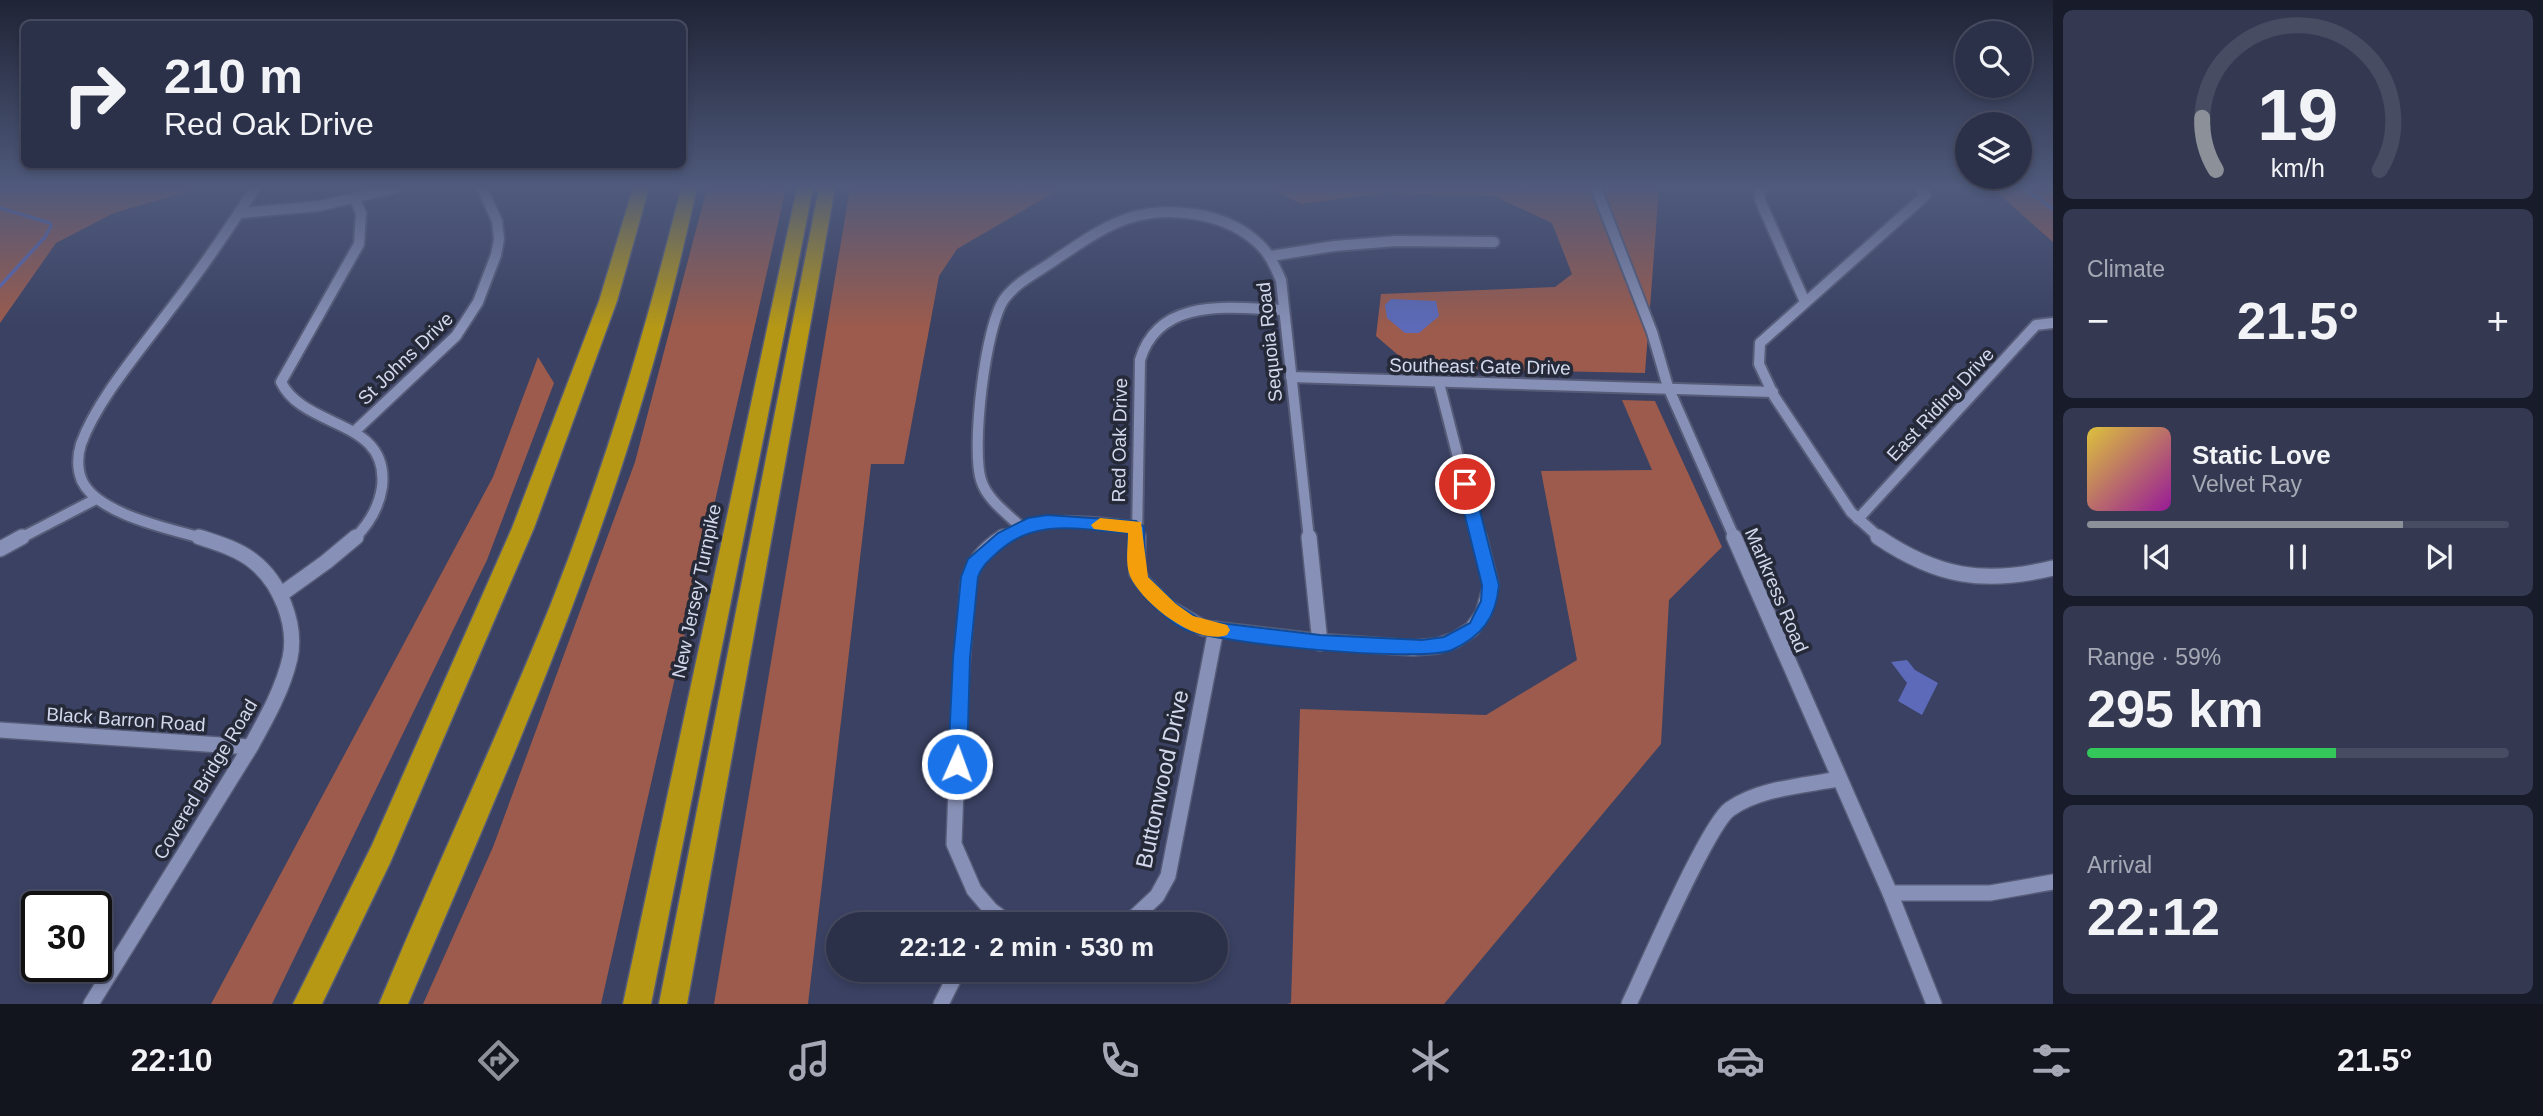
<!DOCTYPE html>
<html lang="en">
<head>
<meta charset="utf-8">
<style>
	:root { --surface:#2c314a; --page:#343951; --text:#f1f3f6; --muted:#a6a9b5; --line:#484c62; --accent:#8c9099 }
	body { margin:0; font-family:Arial,sans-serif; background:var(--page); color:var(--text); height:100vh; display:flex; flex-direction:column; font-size:26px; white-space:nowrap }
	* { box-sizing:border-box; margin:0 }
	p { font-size:23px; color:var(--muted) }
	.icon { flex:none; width:38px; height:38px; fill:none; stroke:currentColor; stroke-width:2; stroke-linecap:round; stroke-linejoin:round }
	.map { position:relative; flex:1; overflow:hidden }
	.panel { display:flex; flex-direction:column; gap:10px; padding:10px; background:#181b29; width:490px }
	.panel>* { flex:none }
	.banner { position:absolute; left:21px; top:21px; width:665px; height:147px; border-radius:10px; box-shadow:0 4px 10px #0003,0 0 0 2px var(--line); background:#2c314a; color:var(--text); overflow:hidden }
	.buttons { position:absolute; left:1955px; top:21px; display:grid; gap:14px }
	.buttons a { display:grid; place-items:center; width:77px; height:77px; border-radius:50%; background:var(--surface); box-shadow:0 4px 10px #0003,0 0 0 2px var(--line); font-size:35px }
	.speed { position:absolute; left:21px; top:891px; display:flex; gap:14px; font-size:35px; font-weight:700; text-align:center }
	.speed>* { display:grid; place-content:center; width:91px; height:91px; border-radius:50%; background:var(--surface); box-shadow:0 4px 10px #0003,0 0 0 2px var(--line); line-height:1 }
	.speed .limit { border:4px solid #111; border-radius:10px; background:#fff; color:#111 }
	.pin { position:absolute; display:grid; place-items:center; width:60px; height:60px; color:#fff; margin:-30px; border:4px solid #fff; border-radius:50%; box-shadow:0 2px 7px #0007 }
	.me { position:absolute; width:77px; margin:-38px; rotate:2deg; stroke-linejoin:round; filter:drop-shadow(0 0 5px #0008) }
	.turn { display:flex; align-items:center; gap:24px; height:147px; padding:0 28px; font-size:32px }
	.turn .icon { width:91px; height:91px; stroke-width:2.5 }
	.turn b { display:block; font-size:49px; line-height:60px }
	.big { font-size:52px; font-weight:800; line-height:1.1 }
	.panel .tile { flex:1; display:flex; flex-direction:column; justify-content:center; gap:10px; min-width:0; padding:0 24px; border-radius:10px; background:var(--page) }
	.panel .dial { align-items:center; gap:0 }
	.dial svg { height:182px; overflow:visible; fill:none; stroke:var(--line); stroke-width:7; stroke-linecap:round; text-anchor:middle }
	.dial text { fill:var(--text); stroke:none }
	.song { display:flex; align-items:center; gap:21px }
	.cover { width:84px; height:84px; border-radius:10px; background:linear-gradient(135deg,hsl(50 70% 55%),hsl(300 70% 35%)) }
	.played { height:7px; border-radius:4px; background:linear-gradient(90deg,var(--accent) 75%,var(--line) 75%) }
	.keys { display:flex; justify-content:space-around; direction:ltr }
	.heat { display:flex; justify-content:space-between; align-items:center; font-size:38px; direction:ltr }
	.charge { height:10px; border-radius:5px; background:linear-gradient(90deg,#34c759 59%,var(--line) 0) }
	.trip { position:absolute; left:826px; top:912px; width:402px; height:70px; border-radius:35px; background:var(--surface); box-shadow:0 4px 10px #0003,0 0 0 2px var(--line); font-weight:800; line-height:70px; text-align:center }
	.menu { display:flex; height:112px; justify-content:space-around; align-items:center; background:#12141e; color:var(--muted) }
	.menu .icon { width:49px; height:49px }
	.menu .active { color:var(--accent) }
	.menu b { font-size:32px; color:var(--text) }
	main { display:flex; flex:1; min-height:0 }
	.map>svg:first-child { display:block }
	.green { fill:#9c5b4c }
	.water { fill:#5c6ab9 }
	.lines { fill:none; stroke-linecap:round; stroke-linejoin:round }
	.stream { stroke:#5c6ab9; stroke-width:3.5 }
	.minor-far1-casing { stroke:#565c78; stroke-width:14 }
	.minor-casing { stroke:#565c78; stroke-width:18 }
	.highway-casing { stroke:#565c78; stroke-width:3 }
	.minor-far1 { stroke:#8790b6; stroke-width:10 }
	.minor { stroke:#8790b6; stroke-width:15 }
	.highway { fill:#b69815; fill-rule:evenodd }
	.route { fill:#1a73e8; stroke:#114b97; stroke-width:2 }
	.slow { fill:#f59e0b }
	.labels { text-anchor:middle; stroke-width:7; stroke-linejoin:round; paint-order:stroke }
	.street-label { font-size:19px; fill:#d3d8ed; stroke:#252938 }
	.near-street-label { font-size:23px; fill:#d3d8ed; stroke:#252938 }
</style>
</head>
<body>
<main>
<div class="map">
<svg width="2053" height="1004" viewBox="0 0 2053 1004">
	<rect width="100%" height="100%" fill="#3a4162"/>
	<!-- green -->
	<g class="green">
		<polygon points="0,188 201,188 114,213 56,243 0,323"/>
		<polygon points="707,188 786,188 601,1004 423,1004 493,847 635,462"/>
		<polygon points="850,188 1062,188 957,249 939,276 904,464 871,464 808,1004 714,1004"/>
		<polygon points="1268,188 1659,188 1645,373 1413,368 1376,336 1381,294 1555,287 1572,274 1552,223 1494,196 1384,193 1301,204"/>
		<polygon points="1992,188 2053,188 2053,242"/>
		<polygon points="538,357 554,383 487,560 272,1004 211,1004 493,477"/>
		<polygon points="1622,400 1655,401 1722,547 1669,600 1661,744 1444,1004 1287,1004 1291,1003 1300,709 1486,715 1577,660 1541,471 1652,470"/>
	</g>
	<!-- water -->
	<g class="water">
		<polygon points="1391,299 1436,301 1439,316 1419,333 1405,333 1387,318 1385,305"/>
		<polygon points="1907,660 1915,670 1938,683 1922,715 1898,701 1907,683 1891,662"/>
	</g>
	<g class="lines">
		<!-- stream -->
		<g class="stream">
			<polyline points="2024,188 2053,209"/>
			<polyline points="0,208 50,223 51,226 45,237 0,286"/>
		</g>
		<defs>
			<g id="minor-far1">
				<polyline points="1596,188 1652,332 1668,387 1735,539"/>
				<polyline points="1762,188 1759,191 1760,200 1805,302"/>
				<polyline points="240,213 319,206 396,188"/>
				<polyline points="1271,256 1334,246 1396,241 1494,242"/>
				<polyline points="1291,377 1773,392"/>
				<polyline points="1439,383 1479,539"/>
				<polyline points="355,431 456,336 478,302 496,255 499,239 497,221 482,188"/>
				<polyline points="1858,519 2036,325 2053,323"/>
				<path d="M1022,528C1008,514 987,500 981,480C971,449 985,324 1005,298C1018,281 1038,272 1055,260C1079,244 1102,227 1129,218C1170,205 1227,213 1259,244C1270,254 1275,267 1281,280L1309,539"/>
				<polyline points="19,539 96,499"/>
				<path d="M205,539C172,529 98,515 82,481C77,469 77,457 81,444C97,400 138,353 166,315C198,274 227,232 255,188"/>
				<path d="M354,539C368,525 379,508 382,487C390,418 304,430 281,382L359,244L361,213L355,200"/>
				<path d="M1000,539C1043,513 1089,523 1136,527"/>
				<path d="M1137,539L1140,360C1159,296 1231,308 1284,310"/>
				<polyline points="1881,539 1851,512 1774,396 1759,364 1760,343 1926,195 1920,188"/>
			</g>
			<g id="minor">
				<path d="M1003,537C985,549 972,562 968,584L959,705L954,844L974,890L991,910L1010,924"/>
				<polyline points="1138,537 1137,573 1143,582 1166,606 1203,628 1314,641 1413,648 1437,646 1455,640 1472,629 1483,614 1491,585 1479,537"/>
				<polyline points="1309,537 1320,643"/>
				<polyline points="1734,537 1890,893 1934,1004"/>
				<path d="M1878,537C1937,577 1984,585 2053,568"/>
				<polyline points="0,549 22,537"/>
				<polyline points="280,595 326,562 356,537"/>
				<polyline points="0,730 250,747"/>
				<polyline points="1890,893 1990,893 2053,882"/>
				<polyline points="1127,924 1157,896 1168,876 1216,629"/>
				<path d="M91,1004L251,746C266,719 283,689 290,658C297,624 280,582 253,561C238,549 217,543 199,537"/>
				<polyline points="941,1004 958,970"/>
				<path d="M1629,1004C1645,971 1708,824 1730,809C1760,788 1803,786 1838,779"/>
			</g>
			<g id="highway">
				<polygon points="633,188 649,188 617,301 534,528 390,863 322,1004 293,1004 372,845 512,528 599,301"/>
				<path d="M681,188H697C681,258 664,329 643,398C581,606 493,805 408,1004H379C434,871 496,740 550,606C604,470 646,330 681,188Z"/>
				<polygon points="797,188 813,188 651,1004 623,1004"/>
				<polygon points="819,188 835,188 687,1004 659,1004"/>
			</g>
		</defs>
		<!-- minor-far1 casing -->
		<use href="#minor-far1" class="minor-far1-casing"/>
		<!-- minor casing -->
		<use href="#minor" class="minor-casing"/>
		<!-- highway casing -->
		<use href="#highway" class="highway-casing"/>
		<!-- minor-far1 -->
		<use href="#minor-far1" class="minor-far1"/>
		<!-- minor -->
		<use href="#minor" class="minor"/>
		<!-- highway -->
		<use href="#highway" class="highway"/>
	</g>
	<!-- sky -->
	<linearGradient id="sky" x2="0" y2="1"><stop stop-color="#202436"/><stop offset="0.57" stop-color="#4f5a7c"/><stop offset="1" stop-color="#4f5a7c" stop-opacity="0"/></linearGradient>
	<rect width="2053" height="328" fill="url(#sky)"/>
	<!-- route -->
	<path class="route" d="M1465,478L1473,484L1499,585C1496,618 1482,636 1452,650C1422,663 1213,644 1182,628C1166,619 1131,588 1129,570C1127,558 1128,545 1128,533C1080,530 1036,517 998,552C989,560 982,566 978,577L970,658L967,764L964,771L957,773L951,771L948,764L953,658L961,577L968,559L998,533L1028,518L1047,515L1136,521L1144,527L1145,572L1148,577L1176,604L1203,621L1320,635L1422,640L1444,637L1470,623L1481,601L1482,585L1457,484Z"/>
	<!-- slow -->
	<path class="slow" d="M1100,518L1141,522L1148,577L1176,604L1193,616L1227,625L1230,630L1227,635C1196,646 1142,603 1130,576C1125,564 1128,546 1128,533L1094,529L1091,525Z"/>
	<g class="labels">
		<!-- street labels -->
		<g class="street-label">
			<text transform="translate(1269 342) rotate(-96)" y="7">Sequoia Road</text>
			<text transform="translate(405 358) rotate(-44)" y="7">St Johns Drive</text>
			<text transform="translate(1480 366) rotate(1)" y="7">Southeast Gate Drive</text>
			<text transform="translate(1940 404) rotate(-47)" y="7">East Riding Drive</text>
			<text transform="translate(1119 440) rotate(-89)" y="7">Red Oak Drive</text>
			<text transform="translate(1777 590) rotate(67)" y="7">Marlkress Road</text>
			<text transform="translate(696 591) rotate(-78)" y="7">New Jersey Turnpike</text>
			<text transform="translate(126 719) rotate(4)" y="7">Black Barron Road</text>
			<text transform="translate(205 779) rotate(-59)" y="7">Covered Bridge Road</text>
		</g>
		<!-- near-street labels -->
		<g class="near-street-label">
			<text transform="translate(1162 779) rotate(-78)" y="8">Buttonwood Drive</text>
		</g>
	</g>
</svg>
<div class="buttons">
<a><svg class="icon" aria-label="search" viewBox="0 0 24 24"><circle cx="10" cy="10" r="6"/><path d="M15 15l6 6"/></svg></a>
<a><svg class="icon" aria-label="layers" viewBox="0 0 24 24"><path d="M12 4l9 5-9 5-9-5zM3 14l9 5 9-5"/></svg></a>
</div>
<div class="speed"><div class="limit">30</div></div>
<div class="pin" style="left:1465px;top:484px;background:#d93025"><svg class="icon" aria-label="arrive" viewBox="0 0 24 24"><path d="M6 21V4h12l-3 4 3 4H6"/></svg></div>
<svg class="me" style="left:957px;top:764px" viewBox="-20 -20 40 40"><circle r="17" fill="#1a73e8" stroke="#fff" stroke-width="3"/><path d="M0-11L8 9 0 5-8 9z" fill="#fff"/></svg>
<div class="trip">22:12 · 2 min · 530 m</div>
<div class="banner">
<div class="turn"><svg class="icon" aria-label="right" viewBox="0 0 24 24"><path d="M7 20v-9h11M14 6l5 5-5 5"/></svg><div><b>210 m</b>Red Oak Drive</div></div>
</div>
</div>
<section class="panel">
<div class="tile dial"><svg viewBox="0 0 100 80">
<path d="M14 69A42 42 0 1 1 86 69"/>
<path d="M14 69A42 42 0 0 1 8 46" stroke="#8c9099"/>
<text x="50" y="56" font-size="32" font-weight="700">19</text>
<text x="50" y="72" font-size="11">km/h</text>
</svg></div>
<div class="tile"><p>Climate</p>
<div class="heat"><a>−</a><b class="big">21.5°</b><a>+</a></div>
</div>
<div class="tile">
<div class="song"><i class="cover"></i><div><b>Static Love</b><p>Velvet Ray</p></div></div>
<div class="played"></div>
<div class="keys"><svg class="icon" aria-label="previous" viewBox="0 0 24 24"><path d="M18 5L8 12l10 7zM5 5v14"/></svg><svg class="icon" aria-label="pause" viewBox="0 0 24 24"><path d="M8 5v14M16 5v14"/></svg><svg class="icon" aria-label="next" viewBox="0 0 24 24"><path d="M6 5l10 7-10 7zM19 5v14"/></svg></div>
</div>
<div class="tile"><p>Range · 59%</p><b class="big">295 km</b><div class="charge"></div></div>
<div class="tile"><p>Arrival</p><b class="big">22:12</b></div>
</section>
</main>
<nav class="menu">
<b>22:10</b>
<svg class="icon active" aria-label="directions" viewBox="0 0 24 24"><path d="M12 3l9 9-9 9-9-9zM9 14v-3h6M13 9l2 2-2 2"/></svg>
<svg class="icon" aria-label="music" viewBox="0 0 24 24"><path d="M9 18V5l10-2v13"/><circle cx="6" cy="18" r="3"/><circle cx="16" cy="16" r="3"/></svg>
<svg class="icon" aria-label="phone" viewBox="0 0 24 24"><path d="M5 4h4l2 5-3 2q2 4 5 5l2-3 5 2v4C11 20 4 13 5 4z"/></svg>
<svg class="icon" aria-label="climate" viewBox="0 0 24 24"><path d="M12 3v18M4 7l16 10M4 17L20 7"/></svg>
<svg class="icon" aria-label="car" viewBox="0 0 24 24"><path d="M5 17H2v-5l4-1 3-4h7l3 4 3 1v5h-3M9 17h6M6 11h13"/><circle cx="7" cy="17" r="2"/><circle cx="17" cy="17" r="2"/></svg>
<svg class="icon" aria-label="filters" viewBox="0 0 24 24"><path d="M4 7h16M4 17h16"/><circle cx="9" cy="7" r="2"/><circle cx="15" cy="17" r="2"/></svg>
<b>21.5°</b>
</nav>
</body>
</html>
